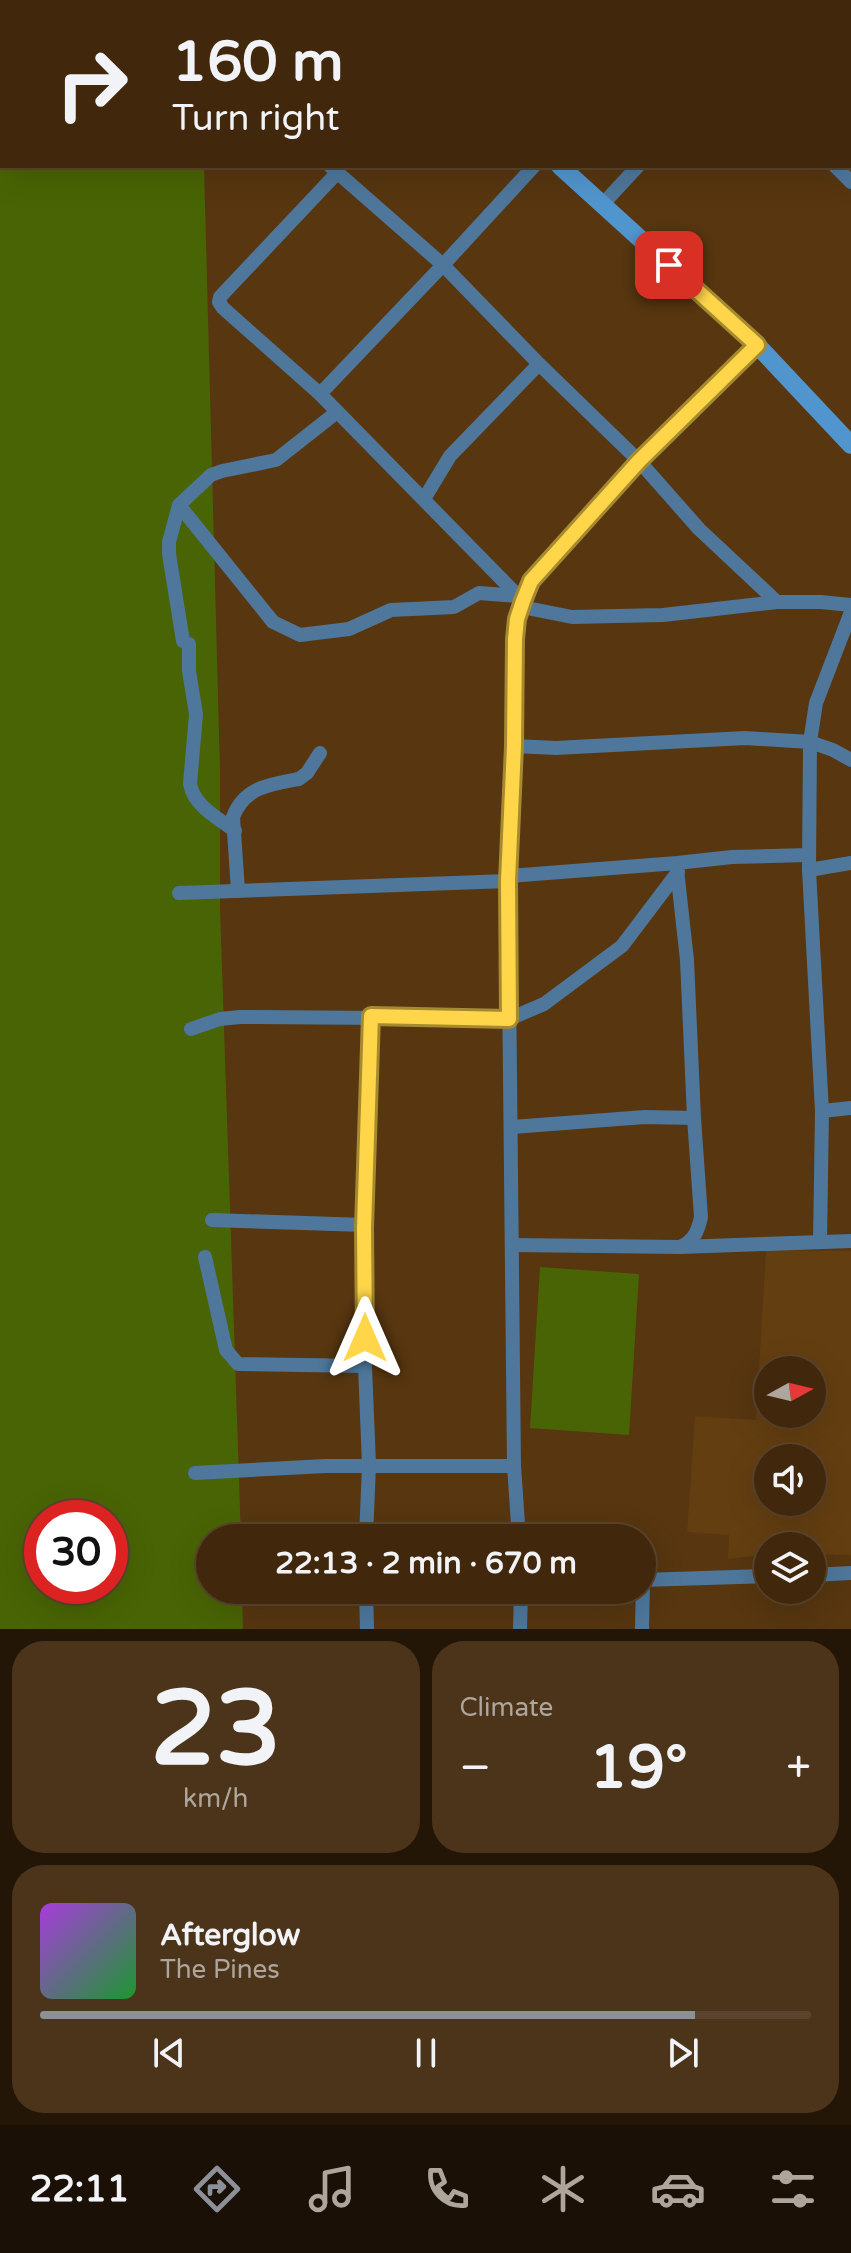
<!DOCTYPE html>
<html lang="en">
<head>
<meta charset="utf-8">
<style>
	:root { --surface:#41280c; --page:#4c341a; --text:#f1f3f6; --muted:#aea69d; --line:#5a442d; --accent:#8c9099 }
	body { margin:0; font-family:"Varela Round",sans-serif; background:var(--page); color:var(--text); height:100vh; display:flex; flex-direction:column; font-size:30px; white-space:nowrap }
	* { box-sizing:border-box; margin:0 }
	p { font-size:26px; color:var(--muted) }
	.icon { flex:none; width:44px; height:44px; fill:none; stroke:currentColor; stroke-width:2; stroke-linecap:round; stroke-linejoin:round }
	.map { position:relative; height:1629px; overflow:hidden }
	.drawer { display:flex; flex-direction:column; gap:12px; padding:12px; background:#241607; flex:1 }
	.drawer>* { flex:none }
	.banner { position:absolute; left:0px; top:0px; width:852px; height:168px; box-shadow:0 8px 32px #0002,0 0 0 2px var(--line); background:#41280c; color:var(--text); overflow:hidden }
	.needle { width:52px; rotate:82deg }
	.controls { position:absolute; left:754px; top:1356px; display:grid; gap:16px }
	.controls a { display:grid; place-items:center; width:72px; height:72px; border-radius:50%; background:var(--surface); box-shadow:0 8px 32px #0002,0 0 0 2px var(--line); font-size:40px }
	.speed { position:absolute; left:24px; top:1500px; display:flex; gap:16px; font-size:40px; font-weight:700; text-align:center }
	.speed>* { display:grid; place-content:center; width:104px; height:104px; border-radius:50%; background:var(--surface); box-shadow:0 8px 32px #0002,0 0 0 2px var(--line); line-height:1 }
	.speed .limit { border:12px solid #d22; background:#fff; color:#111 }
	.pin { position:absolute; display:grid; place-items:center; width:68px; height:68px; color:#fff; margin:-34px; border-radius:16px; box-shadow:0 4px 12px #0006 }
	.me { position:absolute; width:88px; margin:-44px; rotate:0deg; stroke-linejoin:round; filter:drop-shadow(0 0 6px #0008) }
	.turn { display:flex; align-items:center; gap:28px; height:168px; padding:0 40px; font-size:36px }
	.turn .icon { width:104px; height:104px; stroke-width:2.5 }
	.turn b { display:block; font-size:56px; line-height:68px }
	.big { font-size:60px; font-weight:700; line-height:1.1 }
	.drawer .card { flex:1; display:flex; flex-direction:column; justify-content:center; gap:12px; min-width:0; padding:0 28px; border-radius:32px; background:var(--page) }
	.drawer .dial { align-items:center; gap:0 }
	.dial b { font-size:104px; line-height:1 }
	.song { display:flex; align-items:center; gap:24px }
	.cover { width:96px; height:96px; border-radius:12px; background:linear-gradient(135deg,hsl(280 70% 55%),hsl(130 70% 35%)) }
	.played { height:8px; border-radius:4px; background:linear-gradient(90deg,var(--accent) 85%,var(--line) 85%) }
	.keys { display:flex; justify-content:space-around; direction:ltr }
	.heat { display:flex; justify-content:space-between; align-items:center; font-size:44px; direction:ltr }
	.drawer .tiles { flex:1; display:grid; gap:12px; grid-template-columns:1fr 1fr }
	.card:last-child { grid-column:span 2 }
	.trip { position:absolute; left:196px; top:1524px; width:460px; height:80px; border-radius:40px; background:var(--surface); box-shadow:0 8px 32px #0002,0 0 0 2px var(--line); font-weight:700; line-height:80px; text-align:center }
	.tabs { display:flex; height:128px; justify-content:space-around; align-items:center; background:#1a1005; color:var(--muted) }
	.tabs .icon { width:56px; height:56px }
	.tabs .on { color:var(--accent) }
	.tabs b { font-size:36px; color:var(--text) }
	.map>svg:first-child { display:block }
	.built { fill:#633e11; fill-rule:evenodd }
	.green { fill:#496404; fill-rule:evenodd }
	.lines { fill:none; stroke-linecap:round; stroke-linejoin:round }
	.minor { stroke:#4e779b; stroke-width:14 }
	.secondary { stroke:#5195ce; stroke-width:18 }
	.route-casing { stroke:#a68a30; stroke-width:20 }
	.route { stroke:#ffd54a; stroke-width:14 }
</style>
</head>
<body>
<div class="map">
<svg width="851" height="1629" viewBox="0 0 851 1629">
	<rect width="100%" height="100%" fill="#573610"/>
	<!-- built -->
	<path class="built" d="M766,1250L851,1251V1555L812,1554V1546H768V1554L728,1559L729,1535L687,1532L695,1416L756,1420ZM768,1370H812V1414H768ZM768,1458H812V1502H768Z"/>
	<!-- green -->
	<g class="green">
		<path d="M0,0H187V2H2V166H204L220,771V907L241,1538H210V1590H242L243,1629H0ZM42,1518H110V1586H42Z"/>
		<polygon points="540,1267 639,1274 629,1435 530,1428"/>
	</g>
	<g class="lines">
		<!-- minor -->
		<g class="minor">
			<polyline points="660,0 661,2"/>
			<polyline points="826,2 828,0"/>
			<polyline points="330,166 443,265 539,364 639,461 699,529 777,602"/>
			<polyline points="835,166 851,182"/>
			<polyline points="337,173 220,297 219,302 223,308 320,394 523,601"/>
			<polyline points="602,205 638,166"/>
			<polyline points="320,394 443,265 534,166"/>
			<polyline points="424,499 450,456 539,364"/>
			<polyline points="179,505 273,622 300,635 349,629 391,610 454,607 479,593 518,596"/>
			<polyline points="522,607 572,617 663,615 777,602 821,602 851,605"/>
			<polyline points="851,612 816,703 810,742 833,750 851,760"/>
			<polyline points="183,641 169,554 169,542 179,505 211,475 222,471 276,460 337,412"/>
			<path d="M189,644V671L196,714L190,784C194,806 218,818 235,831"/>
			<polyline points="514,746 556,748 745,738 810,742 809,870 822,1111 820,1242"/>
			<path d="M677,870L687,960L694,1118L701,1217C698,1231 694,1241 680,1247"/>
			<polyline points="809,870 851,863"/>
			<polyline points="509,876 677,863 732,857 809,855"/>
			<path d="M238,891L233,817C244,787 271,784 299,779L307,773L320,753"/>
			<polyline points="179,893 508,881"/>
			<polyline points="191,1029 220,1019 240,1017 509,1019 544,1004 622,946 678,872"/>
			<polyline points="822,1111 851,1108"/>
			<polyline points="512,1127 645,1117 694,1118"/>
			<polyline points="212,1220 365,1225"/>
			<polyline points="512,1245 680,1247 851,1241"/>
			<polyline points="205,1257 226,1350 238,1364 365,1366"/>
			<polyline points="195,1473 326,1466 514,1466"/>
			<polyline points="366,1538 369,1465 365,1366 364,1228 371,1016"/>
			<polyline points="519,1538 514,1466 508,881 514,746 515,639 517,619 531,581 639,461 757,345"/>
			<polyline points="812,1575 851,1573"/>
			<polyline points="642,1580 768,1576"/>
			<polyline points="366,1590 367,1629"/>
			<polyline points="520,1629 521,1590"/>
			<polyline points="642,1629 643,1580"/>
		</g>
		<!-- secondary -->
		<g class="secondary">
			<polyline points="407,0 409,2"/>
			<polyline points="560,166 757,345 851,445"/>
		</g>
	</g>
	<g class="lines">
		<defs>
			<polyline id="route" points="365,1338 364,1228 371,1016 509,1019 508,881 514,746 515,639 517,619 523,601 531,581 639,461 757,345 669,265"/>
		</defs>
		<!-- route casing -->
		<use href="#route" class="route-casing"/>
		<!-- route -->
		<use href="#route" class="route"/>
	</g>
</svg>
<div class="controls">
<a><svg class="needle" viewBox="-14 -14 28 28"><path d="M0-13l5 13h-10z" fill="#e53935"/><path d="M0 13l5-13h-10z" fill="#aea69d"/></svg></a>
<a><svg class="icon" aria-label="sound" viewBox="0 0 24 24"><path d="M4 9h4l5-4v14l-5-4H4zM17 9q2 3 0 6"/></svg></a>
<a><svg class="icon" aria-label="layers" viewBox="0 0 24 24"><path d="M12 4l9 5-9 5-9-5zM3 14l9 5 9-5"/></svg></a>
</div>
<div class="speed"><div class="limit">30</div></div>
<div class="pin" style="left:669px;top:265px;background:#d93025"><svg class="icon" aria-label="arrive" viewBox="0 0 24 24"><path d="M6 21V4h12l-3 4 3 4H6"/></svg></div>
<svg class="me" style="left:365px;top:1338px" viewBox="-20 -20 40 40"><path d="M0-17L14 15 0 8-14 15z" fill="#ffd54a" stroke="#fff" stroke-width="4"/></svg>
<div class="trip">22:13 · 2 min · 670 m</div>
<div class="banner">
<div class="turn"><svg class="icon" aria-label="right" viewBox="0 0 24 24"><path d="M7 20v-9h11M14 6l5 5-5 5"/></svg><div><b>160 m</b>Turn right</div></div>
</div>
</div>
<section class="drawer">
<div class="tiles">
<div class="card dial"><b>23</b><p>km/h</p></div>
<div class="card"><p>Climate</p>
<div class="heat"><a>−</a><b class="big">19°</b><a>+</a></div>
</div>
<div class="card">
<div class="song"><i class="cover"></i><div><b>Afterglow</b><p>The Pines</p></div></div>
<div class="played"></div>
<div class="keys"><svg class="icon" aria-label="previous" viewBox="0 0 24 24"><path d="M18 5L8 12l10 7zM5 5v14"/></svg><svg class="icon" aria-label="pause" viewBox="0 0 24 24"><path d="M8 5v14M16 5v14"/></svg><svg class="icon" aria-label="next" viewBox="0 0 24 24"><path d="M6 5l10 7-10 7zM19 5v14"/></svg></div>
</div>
</div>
</section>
<nav class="tabs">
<b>22:11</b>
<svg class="icon on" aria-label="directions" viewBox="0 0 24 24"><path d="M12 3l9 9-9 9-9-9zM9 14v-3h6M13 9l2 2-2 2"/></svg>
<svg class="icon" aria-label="music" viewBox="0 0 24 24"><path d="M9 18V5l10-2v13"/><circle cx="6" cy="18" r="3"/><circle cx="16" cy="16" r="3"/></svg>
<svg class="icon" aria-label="phone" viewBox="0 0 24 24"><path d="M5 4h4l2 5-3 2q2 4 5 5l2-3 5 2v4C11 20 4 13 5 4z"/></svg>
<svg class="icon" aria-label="climate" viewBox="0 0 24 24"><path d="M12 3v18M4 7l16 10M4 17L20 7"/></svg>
<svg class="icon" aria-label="car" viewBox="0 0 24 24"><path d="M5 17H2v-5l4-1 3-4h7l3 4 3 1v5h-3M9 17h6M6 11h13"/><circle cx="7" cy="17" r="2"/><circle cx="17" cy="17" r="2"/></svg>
<svg class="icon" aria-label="filters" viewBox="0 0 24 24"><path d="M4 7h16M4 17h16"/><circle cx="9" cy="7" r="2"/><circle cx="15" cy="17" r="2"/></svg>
</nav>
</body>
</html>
